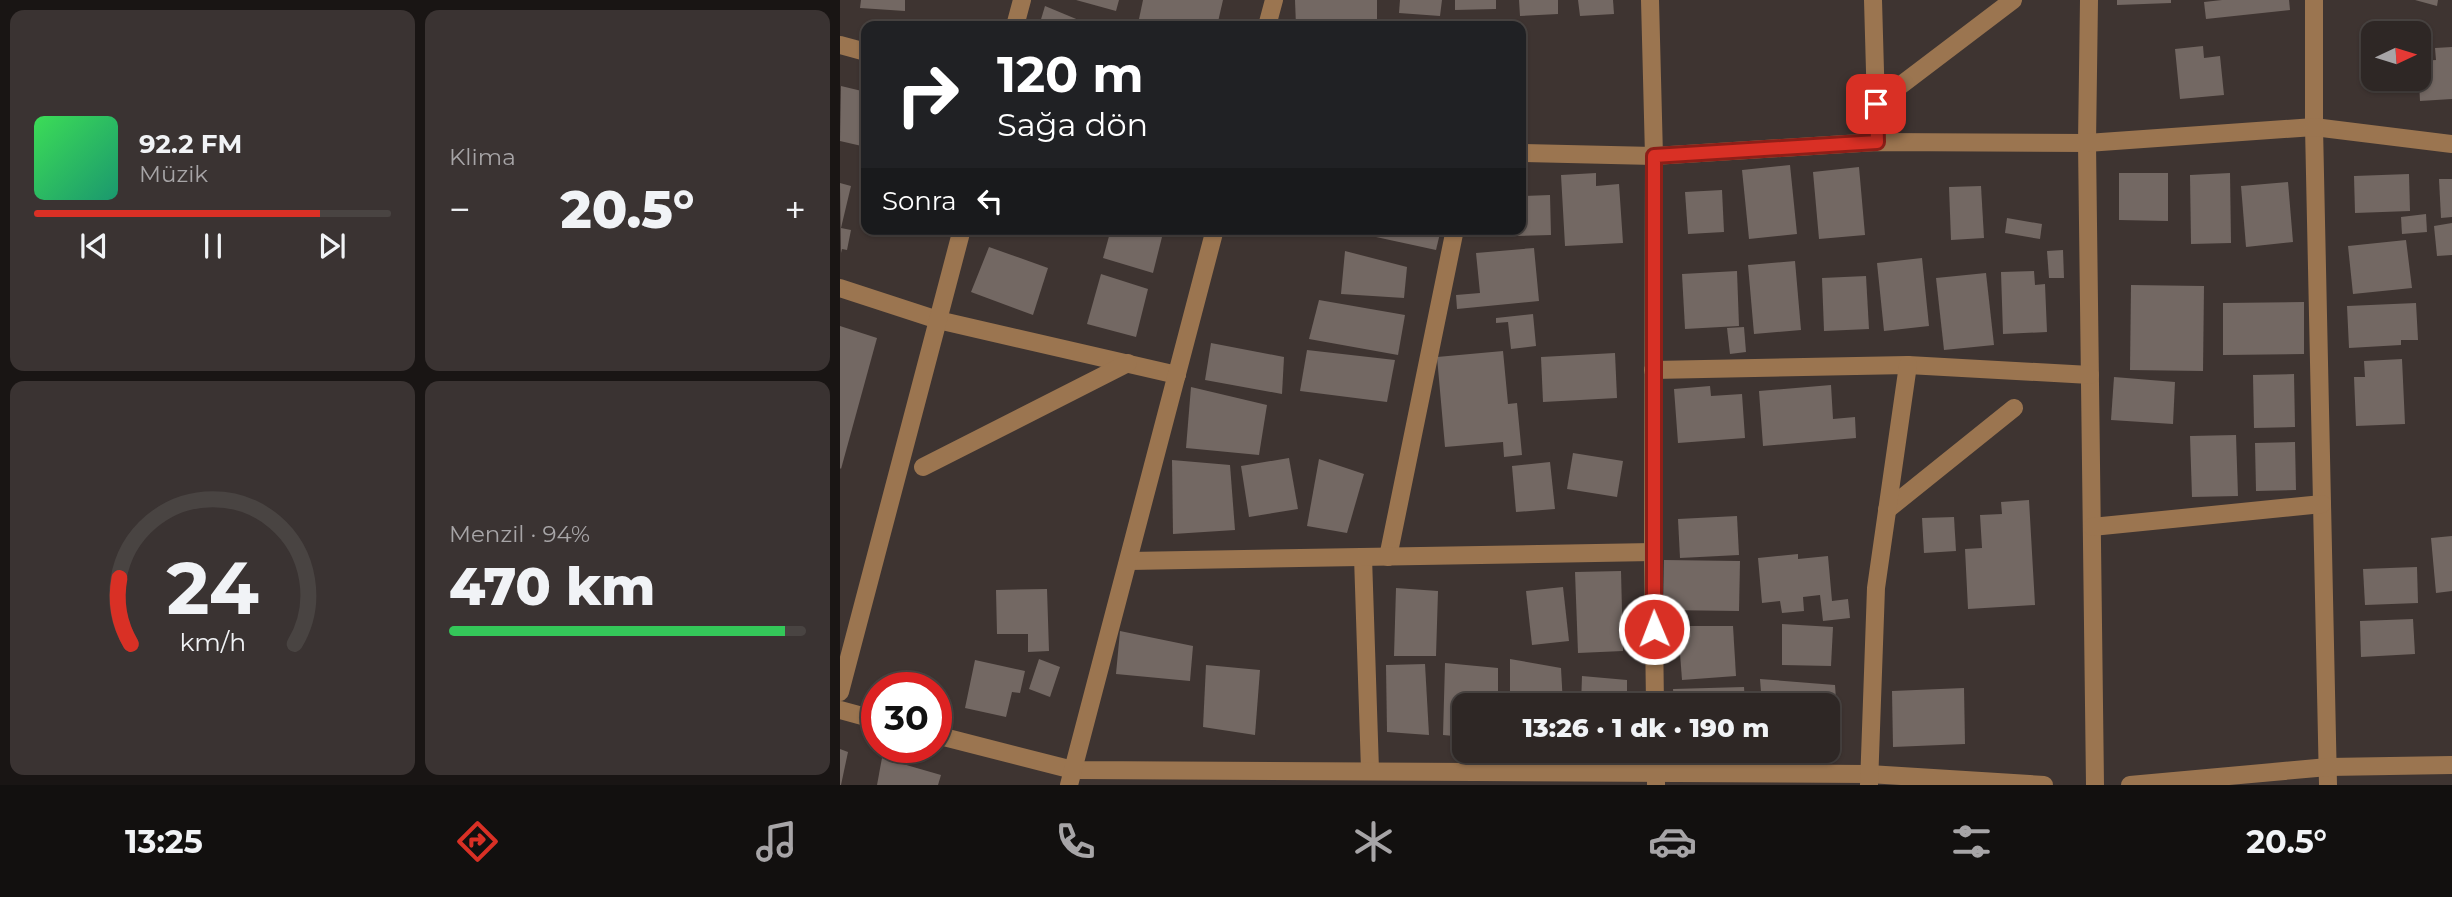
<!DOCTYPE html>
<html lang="tr">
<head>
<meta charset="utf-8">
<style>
	:root { --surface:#2e2725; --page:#3a3332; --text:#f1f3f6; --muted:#a7a5a7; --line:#494442; --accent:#d93025 }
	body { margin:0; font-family:Montserrat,sans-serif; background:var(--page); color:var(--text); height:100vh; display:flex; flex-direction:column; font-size:26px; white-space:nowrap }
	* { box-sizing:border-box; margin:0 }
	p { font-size:23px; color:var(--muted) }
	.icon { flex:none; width:38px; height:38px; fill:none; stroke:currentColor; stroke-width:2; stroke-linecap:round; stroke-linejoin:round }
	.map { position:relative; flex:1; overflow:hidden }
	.side { display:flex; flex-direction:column; gap:10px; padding:10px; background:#191514; width:840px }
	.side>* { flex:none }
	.guide { position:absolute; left:21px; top:21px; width:665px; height:214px; border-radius:14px; box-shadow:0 2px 5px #0004,0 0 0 2px var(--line); background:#202124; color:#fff; overflow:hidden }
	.needle { width:46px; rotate:86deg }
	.fabs { position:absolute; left:1521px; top:21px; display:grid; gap:14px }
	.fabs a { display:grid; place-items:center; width:70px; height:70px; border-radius:14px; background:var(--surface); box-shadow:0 2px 5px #0004,0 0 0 2px var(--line); font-size:35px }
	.speed { position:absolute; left:21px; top:672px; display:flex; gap:14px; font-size:35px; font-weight:700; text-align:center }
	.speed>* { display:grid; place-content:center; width:91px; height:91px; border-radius:50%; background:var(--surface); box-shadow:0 2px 5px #0004,0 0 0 2px var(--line); line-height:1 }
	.speed .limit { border:10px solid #d22; background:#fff; color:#111 }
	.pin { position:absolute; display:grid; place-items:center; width:60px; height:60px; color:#fff; margin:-30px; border-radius:14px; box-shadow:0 4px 10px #0006 }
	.me { position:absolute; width:77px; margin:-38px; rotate:359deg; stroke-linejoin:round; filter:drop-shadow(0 0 5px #0008) }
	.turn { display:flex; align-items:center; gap:24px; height:147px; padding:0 21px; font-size:32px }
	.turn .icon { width:91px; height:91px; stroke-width:2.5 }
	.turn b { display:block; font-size:49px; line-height:60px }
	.then { display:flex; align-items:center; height:66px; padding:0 21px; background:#0003; gap:14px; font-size:26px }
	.big { font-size:52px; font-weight:800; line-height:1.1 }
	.side .card { flex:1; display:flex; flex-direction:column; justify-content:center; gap:10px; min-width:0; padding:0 24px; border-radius:14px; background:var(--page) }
	.side .dial { align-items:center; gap:0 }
	.dial svg { height:182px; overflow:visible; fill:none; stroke:var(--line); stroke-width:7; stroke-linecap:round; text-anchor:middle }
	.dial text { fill:var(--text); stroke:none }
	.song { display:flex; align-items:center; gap:21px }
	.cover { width:84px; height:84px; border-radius:10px; background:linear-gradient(135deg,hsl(130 70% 55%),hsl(160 70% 35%)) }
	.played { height:7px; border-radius:4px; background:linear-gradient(90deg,var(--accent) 80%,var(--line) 80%) }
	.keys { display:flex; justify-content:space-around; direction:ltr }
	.heat { display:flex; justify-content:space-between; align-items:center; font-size:38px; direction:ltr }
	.charge { height:10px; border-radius:5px; background:linear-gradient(90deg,#34c759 94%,var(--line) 0) }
	.side .tiles { flex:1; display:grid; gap:10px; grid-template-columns:repeat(2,1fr) }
	.trip { position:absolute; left:612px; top:693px; width:388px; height:70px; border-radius:14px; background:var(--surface); box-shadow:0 2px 5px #0004,0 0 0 2px var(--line); font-weight:800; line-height:70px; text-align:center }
	.menu { display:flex; height:112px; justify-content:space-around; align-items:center; background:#12100f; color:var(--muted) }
	.menu .icon { width:49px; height:49px }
	.menu .selected { color:var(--accent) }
	.menu b { font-size:32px; color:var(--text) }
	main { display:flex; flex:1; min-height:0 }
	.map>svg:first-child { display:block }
	.building { fill:#736863 }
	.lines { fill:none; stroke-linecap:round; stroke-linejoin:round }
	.minor { stroke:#9b7550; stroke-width:18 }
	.route-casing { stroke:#8d1f18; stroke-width:18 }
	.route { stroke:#d93025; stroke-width:12 }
</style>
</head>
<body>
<main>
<section class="side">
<div class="tiles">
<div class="card">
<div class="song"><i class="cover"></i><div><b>92.2 FM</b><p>Müzik</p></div></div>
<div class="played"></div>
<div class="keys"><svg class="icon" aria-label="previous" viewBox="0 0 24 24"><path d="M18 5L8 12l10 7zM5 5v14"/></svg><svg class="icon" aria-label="pause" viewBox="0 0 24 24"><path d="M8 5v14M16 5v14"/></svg><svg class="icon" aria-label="next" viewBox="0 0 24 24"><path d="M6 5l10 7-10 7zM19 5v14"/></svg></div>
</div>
<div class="card"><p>Klima</p>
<div class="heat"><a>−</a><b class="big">20.5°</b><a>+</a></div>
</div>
<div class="card dial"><svg viewBox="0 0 100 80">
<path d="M14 69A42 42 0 1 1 86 69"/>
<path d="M14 69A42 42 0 0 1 9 40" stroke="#d93025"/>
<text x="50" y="56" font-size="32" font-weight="700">24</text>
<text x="50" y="72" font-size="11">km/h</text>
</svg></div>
<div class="card"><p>Menzil · 94%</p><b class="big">470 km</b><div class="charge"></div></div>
</div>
</section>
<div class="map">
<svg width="1612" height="785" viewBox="0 0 1612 785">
	<rect width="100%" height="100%" fill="#3e3431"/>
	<!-- building -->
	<g class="building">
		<polygon points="21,0 65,0 65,11 20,8"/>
		<polygon points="236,0 279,0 276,11"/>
		<polygon points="303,0 383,0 377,26 324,26 299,19"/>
		<polygon points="455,0 537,0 537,26 456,26"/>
		<polygon points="560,0 602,0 600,16 559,13"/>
		<polygon points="615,0 656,0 656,9 615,10"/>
		<polygon points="679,0 718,0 718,14 680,16"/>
		<polygon points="738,0 773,0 774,14 740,16"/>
		<polygon points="1277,0 1331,0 1331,3 1277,5"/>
		<polygon points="1382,0 1449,0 1450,10 1366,19 1364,2"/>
		<polygon points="1575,0 1598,0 1597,6"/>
		<polygon points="205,6 253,26 199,26"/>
		<polygon points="1363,46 1364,58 1380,56 1384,95 1340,99 1335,49"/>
		<polygon points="1612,47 1612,99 1580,101 1578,61 1596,60 1595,48"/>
		<polygon points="1,86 26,92 26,147 0,141"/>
		<polygon points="950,165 957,234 909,239 902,170"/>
		<polygon points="1019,167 1025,235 979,239 973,172"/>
		<polygon points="756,173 756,186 779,184 783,243 725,246 721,175"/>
		<polygon points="1279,173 1328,173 1328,221 1279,220"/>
		<polygon points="1390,173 1391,243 1351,244 1350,175"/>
		<polygon points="1569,174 1570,211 1515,213 1514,176"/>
		<polygon points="1599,179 1612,179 1612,217 1601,218"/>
		<polygon points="1448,182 1453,242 1406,247 1401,186"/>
		<polygon points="0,183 11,186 1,228 11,230 7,250 2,249 1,253"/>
		<polygon points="1141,186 1144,238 1111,240 1109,187"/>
		<polygon points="882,190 884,232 848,234 845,192"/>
		<polygon points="710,195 711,235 643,237 643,229 681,229 681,196"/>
		<polygon points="1586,214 1587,232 1562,234 1561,217"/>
		<polygon points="1167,218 1202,224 1200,239 1165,233"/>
		<polygon points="1612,223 1612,255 1597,256 1594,226"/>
		<polygon points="271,229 324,229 313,273 263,258"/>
		<polygon points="448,229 478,229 477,236"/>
		<polygon points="537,229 601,229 596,250 536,237"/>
		<polygon points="1566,240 1572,288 1513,294 1508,246"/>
		<polygon points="149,247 208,268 193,315 131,292"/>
		<polygon points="694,248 699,301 617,309 616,295 640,293 636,253"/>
		<polygon points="1223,250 1224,278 1209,278 1207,251"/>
		<polygon points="505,251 567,267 564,298 501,294"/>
		<polygon points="1082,258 1089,326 1044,331 1037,263"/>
		<polygon points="955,261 961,330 914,334 908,265"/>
		<polygon points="897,271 899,326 845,329 842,274"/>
		<polygon points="1194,271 1195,285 1205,284 1207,332 1163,334 1161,272"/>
		<polygon points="1146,273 1154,345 1104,350 1096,278"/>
		<polygon points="261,274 308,289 296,337 247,324"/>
		<polygon points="1026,276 1029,329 984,331 982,278"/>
		<polygon points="1291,285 1364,286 1363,371 1290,370"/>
		<polygon points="479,300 565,315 558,355 469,339"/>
		<polygon points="1464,302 1464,354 1383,355 1383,303"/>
		<polygon points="1576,303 1578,340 1561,340 1561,345 1509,348 1507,306"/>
		<polygon points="693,314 696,346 671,349 668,322 656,323 656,318"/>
		<polygon points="0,326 37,338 1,469 0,468"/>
		<polygon points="904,327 906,352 890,354 887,328"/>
		<polygon points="371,343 444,357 442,394 365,380"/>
		<polygon points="467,350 555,360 547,402 460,391"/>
		<polygon points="663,351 668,404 677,403 682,455 664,457 663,442 605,447 597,357"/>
		<polygon points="775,353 777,398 703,402 701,357"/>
		<polygon points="1562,359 1565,424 1516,426 1514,377 1525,377 1524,361"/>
		<polygon points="1454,374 1455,427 1414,428 1413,375"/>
		<polygon points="1274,377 1335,382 1333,424 1271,420"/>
		<polygon points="991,385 993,419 1015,417 1016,438 923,446 919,391"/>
		<polygon points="870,386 871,396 902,394 905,438 838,443 834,389"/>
		<polygon points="351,387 427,405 419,455 346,448"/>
		<polygon points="1396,435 1398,496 1352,497 1350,436"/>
		<polygon points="1455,442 1456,490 1416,491 1415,443"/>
		<polygon points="733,453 783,461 777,497 727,489"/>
		<polygon points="449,458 458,509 409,517 401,466"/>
		<polygon points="479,459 524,474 507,533 467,526"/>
		<polygon points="332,460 390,465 395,530 333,534"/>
		<polygon points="710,462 715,509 676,512 672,466"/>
		<polygon points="1189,500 1195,605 1128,609 1125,549 1142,548 1140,515 1162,514 1161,502"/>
		<polygon points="897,516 899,555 840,558 838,519"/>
		<polygon points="1114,517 1116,551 1084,553 1082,518"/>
		<polygon points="1612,536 1612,591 1596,593 1591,538"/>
		<polygon points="958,554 958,559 988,556 992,601 1008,599 1010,618 983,621 980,595 963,597 964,611 942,613 940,601 922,603 918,558"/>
		<polygon points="824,560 900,561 899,611 823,610"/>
		<polygon points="1577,567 1578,603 1525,605 1523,569"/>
		<polygon points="781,571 783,651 738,653 735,572"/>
		<polygon points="723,587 729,641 692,645 686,591"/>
		<polygon points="556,588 598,591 596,656 554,656"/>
		<polygon points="207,589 209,651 188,652 188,634 157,634 156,590"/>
		<polygon points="1573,619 1575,654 1521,657 1520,621"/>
		<polygon points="942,624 993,627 991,666 942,665"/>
		<polygon points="838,626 893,626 896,676 842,680"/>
		<polygon points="280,631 353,646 350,681 276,674"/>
		<polygon points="199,659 220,667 210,697 189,689"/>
		<polygon points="670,659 721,668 723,705 670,705"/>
		<polygon points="135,660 185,671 180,693 172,692 166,717 125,708"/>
		<polygon points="605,663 658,668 658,705 625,705 625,737 603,735"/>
		<polygon points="585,664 589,735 547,732 546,665"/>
		<polygon points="366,665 420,670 415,735 363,727"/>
		<polygon points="742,676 787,680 787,705 741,705"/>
		<polygon points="920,679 995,685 999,743 989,743 989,705 922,705"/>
		<polygon points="904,687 905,705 834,705 833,689"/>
		<polygon points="1124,688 1125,744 1053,747 1052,691"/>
		<polygon points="0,749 8,752 1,785 0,785"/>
		<polygon points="42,758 101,775 98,785 37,785"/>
	</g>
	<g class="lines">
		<!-- minor -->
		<g class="minor">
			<polyline points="810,0 814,156 813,552 815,705"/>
			<polyline points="1033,0 1037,142"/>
			<polyline points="1249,0 1247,143 1255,785"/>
			<polyline points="1474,0 1474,127 1488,785"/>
			<polyline points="175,26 182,0"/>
			<polyline points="427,26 434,0"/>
			<polyline points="0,45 26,52"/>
			<polyline points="1036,104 1173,0"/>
			<polyline points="681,153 814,156 1037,142 1247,143 1474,127 1612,144"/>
			<polyline points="0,288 98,320 337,375"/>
			<polyline points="813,370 1068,365 1250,375"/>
			<polyline points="83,467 288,363"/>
			<polyline points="1047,510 1174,408"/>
			<polyline points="1252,527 1482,504"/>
			<polyline points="523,557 530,770"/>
			<polyline points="548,557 615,229"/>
			<polyline points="289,561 813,552"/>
			<polyline points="0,692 122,229"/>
			<polyline points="0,710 37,720"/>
			<polyline points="96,735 233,770 1029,774 1204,785"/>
			<polyline points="816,751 816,785"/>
			<polyline points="229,785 375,229"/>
			<polyline points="1029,785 1036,588 1068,365"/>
			<polyline points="1290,785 1488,767 1612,765"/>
		</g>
	</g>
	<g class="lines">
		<defs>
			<polyline id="route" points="814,629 814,156 1037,142 1036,104"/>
		</defs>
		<!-- route casing -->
		<use href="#route" class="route-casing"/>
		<!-- route -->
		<use href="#route" class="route"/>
	</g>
</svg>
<div class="fabs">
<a><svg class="needle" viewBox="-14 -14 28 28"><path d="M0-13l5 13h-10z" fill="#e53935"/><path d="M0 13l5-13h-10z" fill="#a7a5a7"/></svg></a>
</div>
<div class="speed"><div class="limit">30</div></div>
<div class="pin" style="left:1036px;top:104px;background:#d93025"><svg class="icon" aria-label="arrive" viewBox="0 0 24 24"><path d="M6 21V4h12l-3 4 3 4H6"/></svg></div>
<svg class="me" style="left:814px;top:629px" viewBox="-20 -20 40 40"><circle r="17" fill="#d93025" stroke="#fff" stroke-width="3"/><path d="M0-11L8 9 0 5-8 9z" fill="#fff"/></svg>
<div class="trip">13:26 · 1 dk · 190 m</div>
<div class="guide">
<div class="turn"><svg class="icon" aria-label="right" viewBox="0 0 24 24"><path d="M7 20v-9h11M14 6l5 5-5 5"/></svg><div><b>120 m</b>Sağa dön</div></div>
<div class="then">Sonra<svg class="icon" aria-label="left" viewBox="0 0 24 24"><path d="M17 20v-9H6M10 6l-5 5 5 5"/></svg></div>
</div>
</div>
</main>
<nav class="menu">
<b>13:25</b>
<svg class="icon selected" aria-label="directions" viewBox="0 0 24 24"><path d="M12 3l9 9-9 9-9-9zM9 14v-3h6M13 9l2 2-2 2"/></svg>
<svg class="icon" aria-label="music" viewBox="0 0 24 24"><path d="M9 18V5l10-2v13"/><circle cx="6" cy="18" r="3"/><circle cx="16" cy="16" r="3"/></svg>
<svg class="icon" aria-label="phone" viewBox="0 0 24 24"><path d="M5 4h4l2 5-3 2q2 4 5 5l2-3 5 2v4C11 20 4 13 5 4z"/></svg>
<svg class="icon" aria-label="climate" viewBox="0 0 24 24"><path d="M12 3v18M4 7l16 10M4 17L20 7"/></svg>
<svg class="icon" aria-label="car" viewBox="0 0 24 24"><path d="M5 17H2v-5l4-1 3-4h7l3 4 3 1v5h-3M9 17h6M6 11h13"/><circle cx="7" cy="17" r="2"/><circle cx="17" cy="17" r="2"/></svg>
<svg class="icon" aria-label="filters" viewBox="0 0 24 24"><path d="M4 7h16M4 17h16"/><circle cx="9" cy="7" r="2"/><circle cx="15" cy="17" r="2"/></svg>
<b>20.5°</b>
</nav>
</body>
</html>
